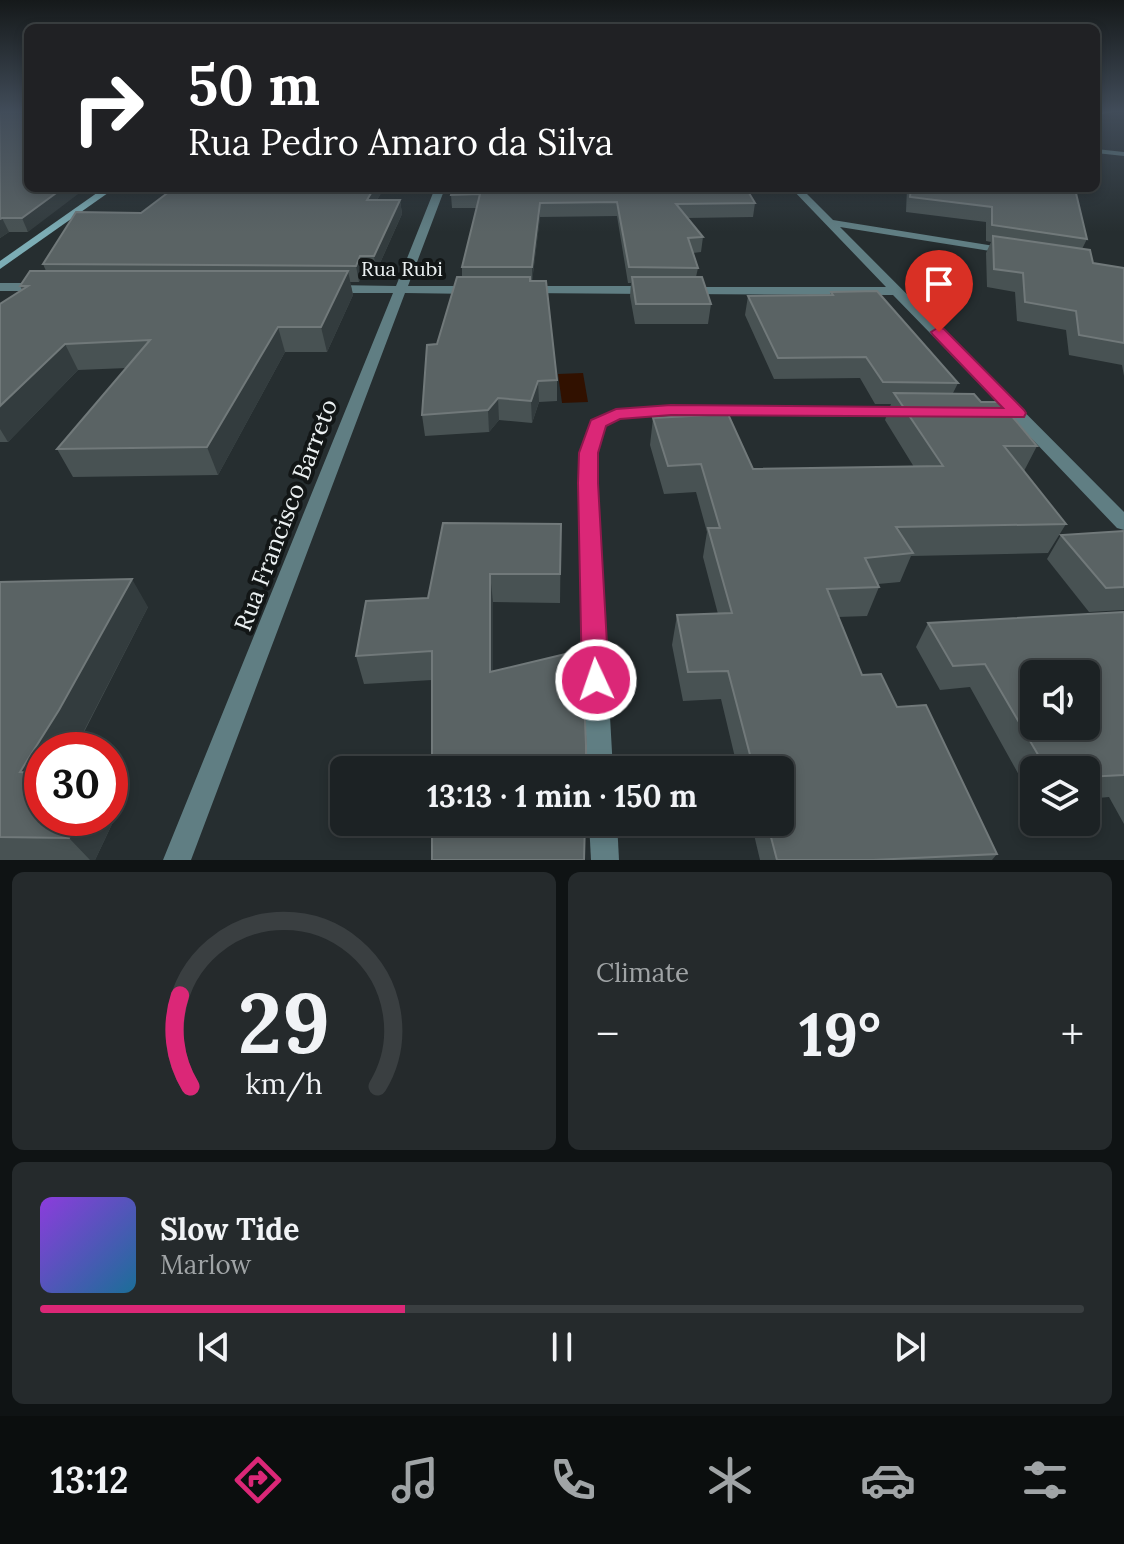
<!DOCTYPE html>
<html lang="en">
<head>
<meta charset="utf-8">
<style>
	:root { --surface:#1c2224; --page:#252a2c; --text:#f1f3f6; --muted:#a0a4a6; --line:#3a3f41; --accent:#db2777 }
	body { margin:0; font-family:Lora,serif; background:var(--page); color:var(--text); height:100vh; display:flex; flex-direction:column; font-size:30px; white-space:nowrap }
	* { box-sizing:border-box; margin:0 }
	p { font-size:26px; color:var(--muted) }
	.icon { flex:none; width:44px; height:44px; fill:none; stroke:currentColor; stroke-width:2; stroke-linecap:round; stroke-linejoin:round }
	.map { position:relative; height:860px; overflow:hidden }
	.panel { display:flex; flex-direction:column; gap:12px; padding:12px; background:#0f1314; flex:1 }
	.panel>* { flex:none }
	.top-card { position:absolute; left:24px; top:24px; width:1076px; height:168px; border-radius:12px; box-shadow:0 4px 12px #0003,0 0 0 2px var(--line); background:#202124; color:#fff; overflow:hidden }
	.controls { position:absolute; left:1020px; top:660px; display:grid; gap:16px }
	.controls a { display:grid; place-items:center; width:80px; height:80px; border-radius:12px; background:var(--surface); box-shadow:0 4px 12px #0003,0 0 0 2px var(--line); font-size:40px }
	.speed { position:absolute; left:24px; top:732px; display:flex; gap:16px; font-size:40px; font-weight:700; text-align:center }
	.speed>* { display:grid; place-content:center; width:104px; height:104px; border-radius:50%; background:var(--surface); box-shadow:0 4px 12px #0003,0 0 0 2px var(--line); line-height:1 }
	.speed .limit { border:12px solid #d22; background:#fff; color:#111 }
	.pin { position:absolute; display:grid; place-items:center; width:68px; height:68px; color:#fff; margin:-82px -34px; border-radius:50% 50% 50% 0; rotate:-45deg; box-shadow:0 0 8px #0007 }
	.pin .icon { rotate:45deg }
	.me { position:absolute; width:88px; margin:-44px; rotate:357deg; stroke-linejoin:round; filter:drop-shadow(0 0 6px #0008) }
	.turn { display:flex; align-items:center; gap:28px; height:168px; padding:0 32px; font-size:36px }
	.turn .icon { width:104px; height:104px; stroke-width:2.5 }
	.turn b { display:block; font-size:56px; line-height:68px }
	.big { font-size:60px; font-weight:800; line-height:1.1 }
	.panel .widget { flex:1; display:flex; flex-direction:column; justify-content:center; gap:12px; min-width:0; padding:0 28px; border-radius:12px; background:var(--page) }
	.panel .dial { align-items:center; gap:0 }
	.dial svg { height:208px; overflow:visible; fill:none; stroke:var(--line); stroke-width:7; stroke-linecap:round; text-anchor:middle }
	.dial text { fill:var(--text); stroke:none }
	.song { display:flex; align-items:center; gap:24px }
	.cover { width:96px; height:96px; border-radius:12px; background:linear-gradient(135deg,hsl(270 70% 55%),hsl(200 70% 35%)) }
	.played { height:8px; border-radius:4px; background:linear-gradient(90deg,var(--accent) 35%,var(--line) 35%) }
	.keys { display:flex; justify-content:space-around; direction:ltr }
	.heat { display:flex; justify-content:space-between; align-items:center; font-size:44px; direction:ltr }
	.panel .tiles { flex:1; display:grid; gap:12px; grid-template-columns:1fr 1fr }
	.widget:last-child { grid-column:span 2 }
	.trip { position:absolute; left:330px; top:756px; width:464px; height:80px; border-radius:12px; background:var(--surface); box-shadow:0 4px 12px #0003,0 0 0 2px var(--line); font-weight:800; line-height:80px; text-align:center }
	.tab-bar { display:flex; height:128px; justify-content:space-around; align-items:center; background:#0b0e0e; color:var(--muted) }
	.tab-bar .icon { width:56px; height:56px }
	.tab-bar .on { color:var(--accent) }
	.tab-bar b { font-size:36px; color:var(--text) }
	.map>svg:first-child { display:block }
	.water { fill:#311100 }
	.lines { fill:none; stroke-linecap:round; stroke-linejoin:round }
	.street { fill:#607e83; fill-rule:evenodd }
	.secondary { fill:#7cadb5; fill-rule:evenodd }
	.wall { fill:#485253 }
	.shaded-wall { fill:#333c3e }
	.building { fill:#5a6364; stroke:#71797a; stroke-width:2; fill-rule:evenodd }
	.route { fill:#db2777; stroke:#8e194d; stroke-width:2 }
	.labels { text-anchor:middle; stroke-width:8; stroke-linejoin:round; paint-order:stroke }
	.far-street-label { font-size:20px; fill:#ecf1f2; stroke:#121616 }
	.street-label { font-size:24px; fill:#ecf1f2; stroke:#121616 }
</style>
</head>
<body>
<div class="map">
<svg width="1124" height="860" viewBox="0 0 1124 860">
	<rect width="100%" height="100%" fill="#262e30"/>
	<!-- water -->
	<polygon class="water" points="583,373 588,402 562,403 558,374"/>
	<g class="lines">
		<!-- street -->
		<g class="street">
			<polygon points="1096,112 1114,112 1096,115"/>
			<polygon points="1096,149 1124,152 1124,156 1096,153"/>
			<polygon points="435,188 445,188 408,286 473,286 479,290 473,294 405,293 191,860 163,860 393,293 333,293 327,289 333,285 396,286"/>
			<polygon points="791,188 801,188 833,220 1013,249 1013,253 1009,254 840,227 1124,512 1124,530 1117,528 1012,418 982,416 979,413 982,410 1003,408 893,295 681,294 681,288 685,287 886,287"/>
			<polygon points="0,283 41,283 47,287 41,291 0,291"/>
			<polygon points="529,286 649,286 655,290 649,294 525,293 525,287"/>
			<polygon points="671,405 908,407 916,412 908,417 671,415 619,418 605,426 597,453 597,483 613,770 587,770 579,483 581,453 592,420 616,409"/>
			<polygon points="589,822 617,822 619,860 591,860"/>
		</g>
		<!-- secondary -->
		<polygon class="secondary" points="104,188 115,188 0,269 0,261"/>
	</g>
	<!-- wall -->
	<g class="wall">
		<polygon points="0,112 28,232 9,232 0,238"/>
		<polygon points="384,188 377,200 400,200 402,214 376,272 363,272 359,282 350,282 353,295 327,352 285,352 218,475 73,477 57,449 127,368 78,370 8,442 0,442 0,304 22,290 20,286 46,271 43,264 141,213"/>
		<polygon points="453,188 755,203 753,217 687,218 703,237 701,252 693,253 698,268 696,277 711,304 708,324 635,324 630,296 631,283 628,283 617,216 540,217 532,281 557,380 557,401 539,402 532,423 499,420 489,432 425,436 422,415 437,344 462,277 462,267 477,208 452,208 451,195"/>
		<polygon points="907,188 1065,188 1087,239 1082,249 1093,263 1124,268 1124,376 1122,365 1069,355 1066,330 1017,321 1015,292 987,287 986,253 991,242 986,241 986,222 906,212"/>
		<polygon points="831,292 958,383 953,393 981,402 1037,446 1024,471 1066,524 1048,553 911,556 900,582 878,584 879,587 867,616 838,617 862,675 897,707 997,854 992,860 760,860 751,822 780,822 780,770 738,770 721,699 683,701 672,645 677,615 718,614 703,557 707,532 696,492 664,494 650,445 653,418 753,469 914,467 885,420 891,404 875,404 860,378 774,379 745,315 748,296 830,295"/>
		<polygon points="561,524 560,603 493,602 493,672 586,745 432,680 364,684 356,656 428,598"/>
		<polygon points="1124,531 1124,610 1089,612 1047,559 1061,535"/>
		<polygon points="0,582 148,607 81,738 42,750 42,818 123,801 95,860 0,860"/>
		<polygon points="1124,612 1124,824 1109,797 1086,799 1086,770 1034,770 1034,802 970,687 940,690 916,647 928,623"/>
	</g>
	<!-- shaded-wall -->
	<g class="shaded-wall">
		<polygon points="63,188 86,188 28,232 22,218"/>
		<polygon points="374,188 384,188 369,214 367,200"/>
		<polygon points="400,200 402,214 376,272 374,256"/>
		<polygon points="540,203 540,217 532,283 532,267"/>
		<polygon points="2,218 9,232 0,238 0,219"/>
		<polygon points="360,256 363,272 359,282 356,266"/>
		<polygon points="348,271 353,295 327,352 321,327"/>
		<polygon points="278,327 285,352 218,475 207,447"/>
		<polygon points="65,344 78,370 8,442 0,429 0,406"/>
		<polygon points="538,381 539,402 532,423 531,401"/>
		<polygon points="498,398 499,420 489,432 488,410"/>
		<polygon points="490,574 493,602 493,701 490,672"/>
		<polygon points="132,579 148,607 74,750 42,750 42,795 20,772"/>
		<polygon points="110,784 123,801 95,860 90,860 69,838 79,818 110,818"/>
	</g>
	<!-- building -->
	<g class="building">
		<polygon points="0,112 28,112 28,188 63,188 22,218 2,218 0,219"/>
		<polygon points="174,188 374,188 367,200 400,200 374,256 360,256 356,266 43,264 76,212 141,213"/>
		<polygon points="453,188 746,188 755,203 676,204 703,237 688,238 698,268 629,267 617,202 540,203 532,267 462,267 480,194 451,195"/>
		<polygon points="911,188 1065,188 1075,189 1087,239 992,225 992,207 910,197"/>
		<polygon points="993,236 1090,250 1093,263 1124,268 1124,343 1079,335 1076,311 1025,302 1023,273 994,269"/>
		<polygon points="30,271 348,271 321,327 278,327 207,447 57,449 150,340 65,344 0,406 0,304 28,286 20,286"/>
		<polygon points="457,277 530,277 530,281 546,281 557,380 538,381 531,401 498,398 488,410 422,415 427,345 437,344"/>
		<polygon points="632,277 702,277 711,304 636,304"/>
		<polygon points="877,291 958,383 883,382 866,357 778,358 748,296 833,295 831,292"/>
		<polygon points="894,393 974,394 981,402 1000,402 1037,446 1004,446 1066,524 896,527 913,553 865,558 879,587 827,589 862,675 881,674 897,707 926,705 997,854 873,860 777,860 767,822 780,822 780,770 754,770 728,671 688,672 677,615 732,613 708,528 720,528 701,464 668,466 653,418 728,414 753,469 943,466"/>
		<polygon points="443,523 561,524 560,574 490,574 490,672 582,650 586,745 586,770 432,770 432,651 356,656 366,601 428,598"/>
		<polygon points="1124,531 1124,587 1106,588 1061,535"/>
		<polygon points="132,579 59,710 20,772 42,773 42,818 79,818 69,838 0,837 0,582"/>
		<path d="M1124,612V775L1086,777V770H1047L985,664L953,666L928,623ZM1034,674H1086V726H1034Z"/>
		<polygon points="432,822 585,822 584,860 432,860"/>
	</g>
	<!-- sky -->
	<linearGradient id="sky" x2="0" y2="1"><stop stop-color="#15191a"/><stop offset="0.48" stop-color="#414c59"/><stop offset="1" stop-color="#414c59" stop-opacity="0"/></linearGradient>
	<rect width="1124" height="232" fill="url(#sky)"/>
	<!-- route -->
	<polygon class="route" points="939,327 944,329 1024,410 1026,413 1024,417 671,415 620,419 606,426 598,453 598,483 609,680 605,688 596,691 586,688 582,680 578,483 579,453 591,420 616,409 671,405 1003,408 933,335 931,332"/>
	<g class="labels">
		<!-- far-street labels -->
		<g class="far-street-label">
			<text x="402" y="276">Rua Rubi</text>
		</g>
		<!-- street labels -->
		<g class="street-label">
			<text transform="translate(286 515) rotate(-69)" y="8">Rua Francisco Barreto</text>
		</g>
	</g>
</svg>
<div class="controls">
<a><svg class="icon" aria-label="sound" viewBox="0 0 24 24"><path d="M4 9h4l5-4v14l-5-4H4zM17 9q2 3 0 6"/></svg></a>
<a><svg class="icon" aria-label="layers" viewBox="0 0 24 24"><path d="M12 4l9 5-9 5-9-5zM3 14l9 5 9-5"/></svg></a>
</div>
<div class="speed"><div class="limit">30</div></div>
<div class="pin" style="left:939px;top:332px;background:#d93025"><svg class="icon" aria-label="arrive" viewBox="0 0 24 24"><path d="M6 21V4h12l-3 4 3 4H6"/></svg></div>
<svg class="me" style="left:596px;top:680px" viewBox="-20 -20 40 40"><circle r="17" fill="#db2777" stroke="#fff" stroke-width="3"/><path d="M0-11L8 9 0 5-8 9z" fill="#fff"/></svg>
<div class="trip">13:13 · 1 min · 150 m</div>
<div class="top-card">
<div class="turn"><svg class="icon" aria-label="right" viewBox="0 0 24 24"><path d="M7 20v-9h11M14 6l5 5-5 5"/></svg><div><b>50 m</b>Rua Pedro Amaro da Silva</div></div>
</div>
</div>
<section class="panel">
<div class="tiles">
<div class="widget dial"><svg viewBox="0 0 100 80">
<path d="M14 69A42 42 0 1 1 86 69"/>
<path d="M14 69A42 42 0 0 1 10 34" stroke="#db2777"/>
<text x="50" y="56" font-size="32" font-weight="700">29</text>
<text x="50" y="72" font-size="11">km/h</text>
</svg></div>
<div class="widget"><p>Climate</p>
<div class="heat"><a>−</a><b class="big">19°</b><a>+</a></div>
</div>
<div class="widget">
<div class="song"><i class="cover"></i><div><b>Slow Tide</b><p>Marlow</p></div></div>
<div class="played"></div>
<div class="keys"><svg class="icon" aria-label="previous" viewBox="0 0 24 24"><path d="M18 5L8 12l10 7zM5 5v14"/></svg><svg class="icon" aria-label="pause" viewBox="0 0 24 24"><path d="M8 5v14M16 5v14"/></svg><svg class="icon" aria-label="next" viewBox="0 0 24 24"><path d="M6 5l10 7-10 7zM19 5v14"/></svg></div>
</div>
</div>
</section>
<nav class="tab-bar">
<b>13:12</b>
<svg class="icon on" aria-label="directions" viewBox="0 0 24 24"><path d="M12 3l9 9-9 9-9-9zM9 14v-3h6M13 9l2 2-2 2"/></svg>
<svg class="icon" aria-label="music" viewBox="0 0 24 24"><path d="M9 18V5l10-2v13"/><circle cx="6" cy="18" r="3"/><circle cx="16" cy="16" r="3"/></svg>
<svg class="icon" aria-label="phone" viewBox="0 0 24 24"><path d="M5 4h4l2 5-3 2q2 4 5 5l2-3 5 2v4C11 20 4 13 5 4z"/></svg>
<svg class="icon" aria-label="climate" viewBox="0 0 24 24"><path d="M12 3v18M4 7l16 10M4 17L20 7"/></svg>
<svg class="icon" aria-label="car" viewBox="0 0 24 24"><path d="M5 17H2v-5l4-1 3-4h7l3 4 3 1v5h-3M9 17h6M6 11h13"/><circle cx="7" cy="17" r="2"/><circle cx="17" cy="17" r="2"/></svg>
<svg class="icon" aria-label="filters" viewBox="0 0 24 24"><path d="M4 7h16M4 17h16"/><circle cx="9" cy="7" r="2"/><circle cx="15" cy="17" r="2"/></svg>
</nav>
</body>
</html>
